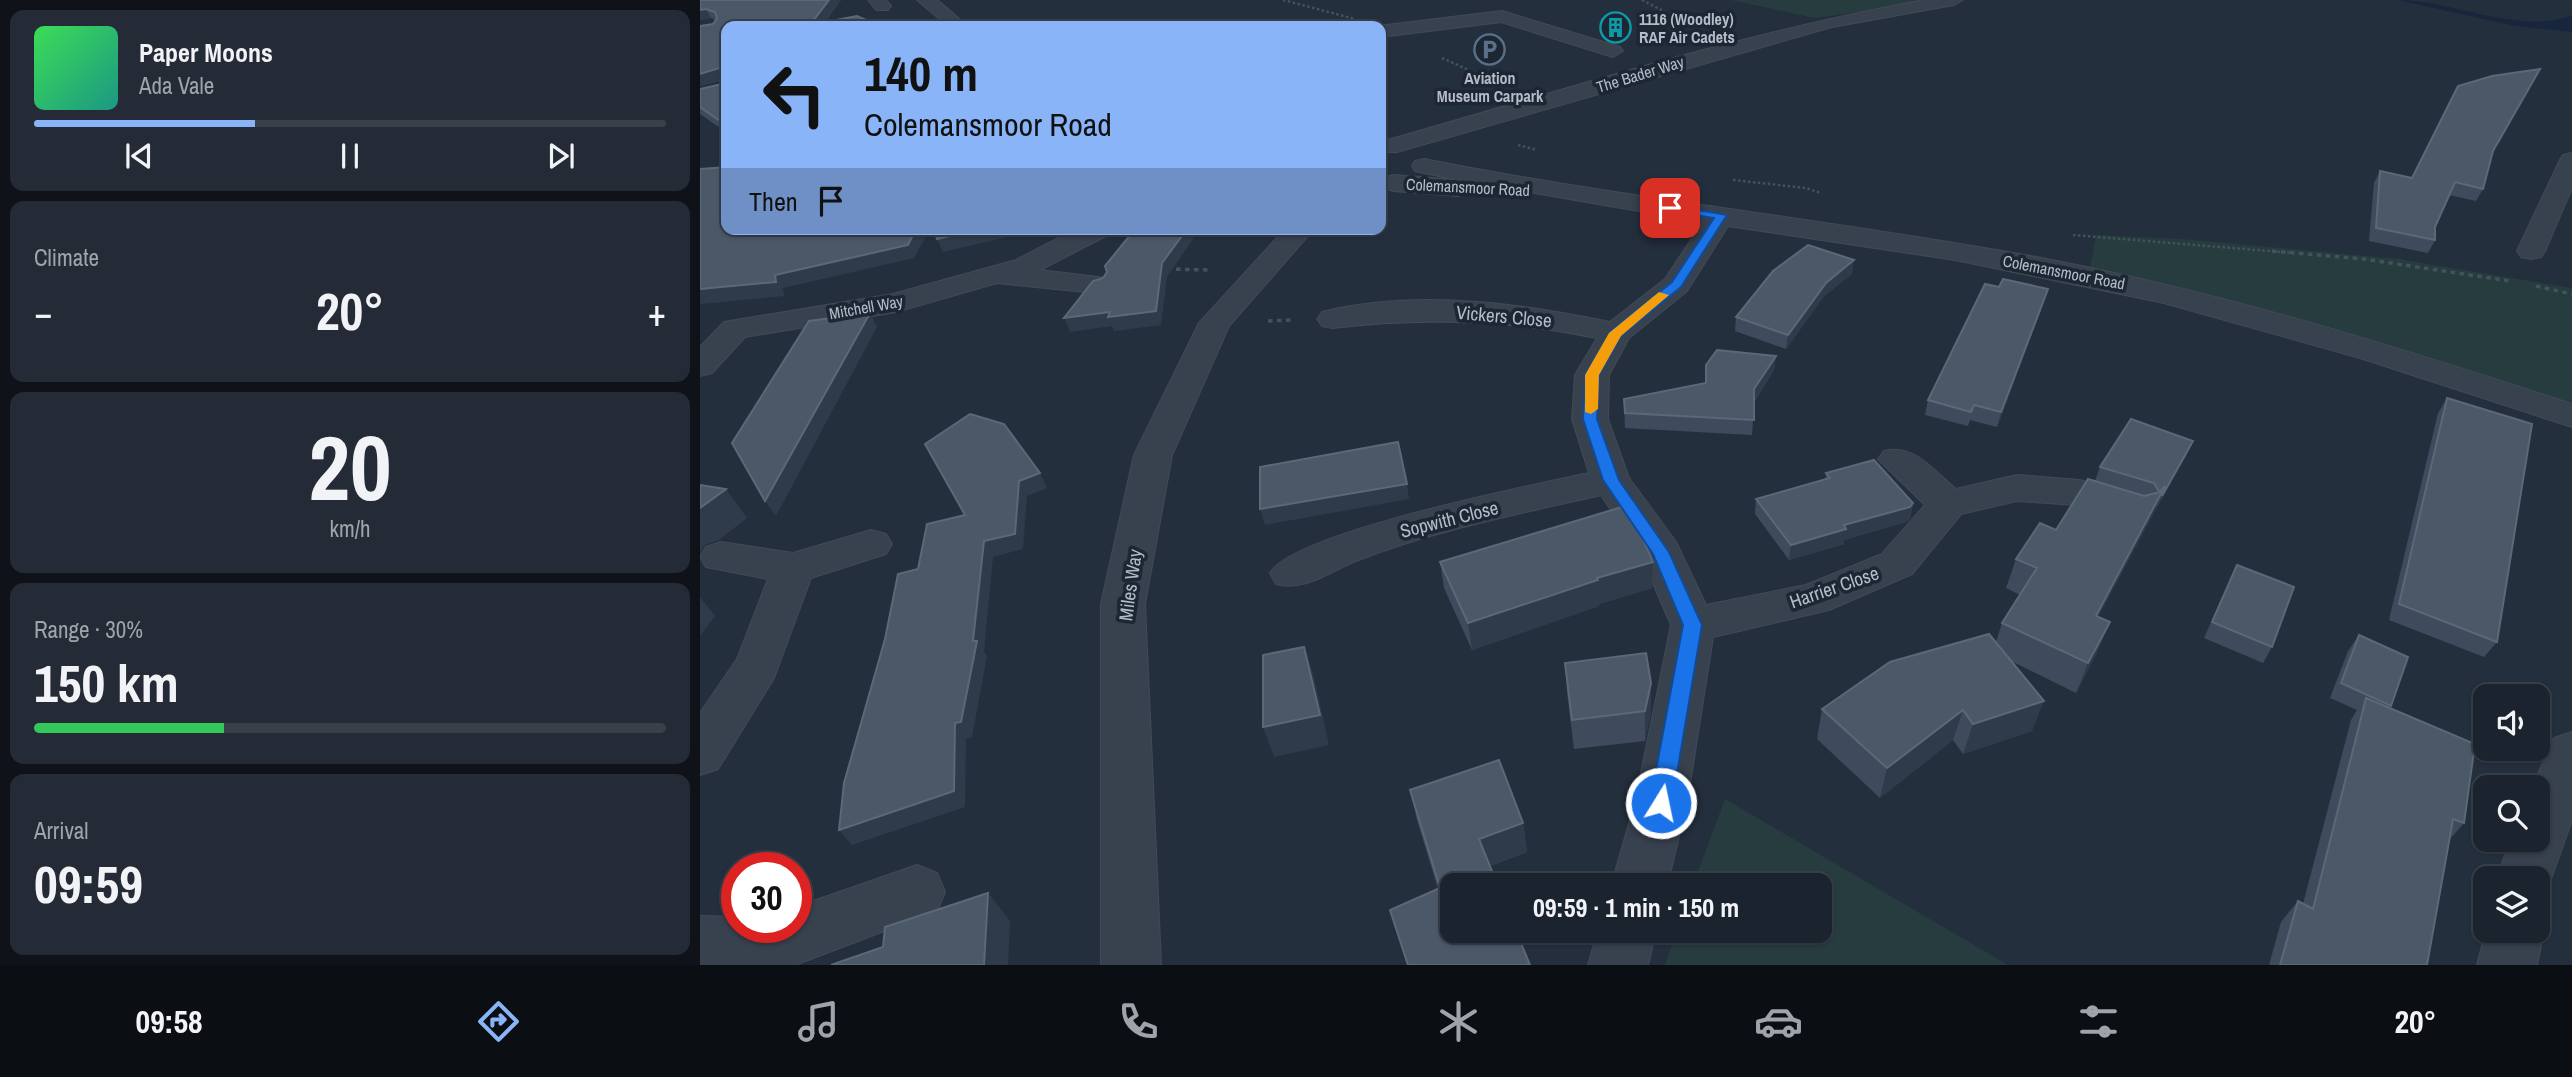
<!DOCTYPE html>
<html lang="en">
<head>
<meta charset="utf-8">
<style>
	:root { --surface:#1b232e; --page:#242b36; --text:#f1f3f6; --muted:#a0a4aa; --line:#39404a; --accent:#8ab4f8 }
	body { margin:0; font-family:"Archivo Narrow",sans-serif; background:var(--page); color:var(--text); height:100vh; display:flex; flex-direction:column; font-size:26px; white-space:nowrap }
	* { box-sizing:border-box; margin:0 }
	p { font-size:23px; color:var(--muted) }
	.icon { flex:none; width:38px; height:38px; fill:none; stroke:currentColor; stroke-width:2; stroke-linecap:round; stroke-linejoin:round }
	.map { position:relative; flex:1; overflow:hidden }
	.details { display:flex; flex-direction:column; gap:10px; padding:10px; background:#0f1319; width:700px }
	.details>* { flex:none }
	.guide { position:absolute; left:21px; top:21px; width:665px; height:214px; border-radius:14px; box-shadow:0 2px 5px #0004,0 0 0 2px var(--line); background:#8ab4f8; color:#111; overflow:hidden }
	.tools { position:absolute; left:1773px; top:684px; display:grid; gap:14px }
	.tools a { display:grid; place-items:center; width:77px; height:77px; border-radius:14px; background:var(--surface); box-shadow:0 2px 5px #0004,0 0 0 2px var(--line); font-size:35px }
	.speed { position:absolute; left:21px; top:852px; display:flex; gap:14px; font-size:35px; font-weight:700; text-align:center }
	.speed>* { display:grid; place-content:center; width:91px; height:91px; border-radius:50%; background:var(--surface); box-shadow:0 2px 5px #0004,0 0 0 2px var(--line); line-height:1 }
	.speed .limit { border:10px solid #d22; background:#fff; color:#111 }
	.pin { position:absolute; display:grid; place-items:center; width:60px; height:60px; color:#fff; margin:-30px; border-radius:14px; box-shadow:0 4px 10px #0006 }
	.me { position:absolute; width:77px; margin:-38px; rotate:10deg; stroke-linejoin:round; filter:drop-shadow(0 0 5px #0008) }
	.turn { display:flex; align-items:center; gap:24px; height:147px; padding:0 28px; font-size:32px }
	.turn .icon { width:91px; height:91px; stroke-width:2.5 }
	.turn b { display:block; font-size:49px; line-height:60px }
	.then { display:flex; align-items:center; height:66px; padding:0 28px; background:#0003; gap:14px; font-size:26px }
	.big { font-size:52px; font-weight:800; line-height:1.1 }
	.details .card { flex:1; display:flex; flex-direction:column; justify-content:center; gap:10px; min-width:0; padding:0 24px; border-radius:14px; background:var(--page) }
	.details .dial { align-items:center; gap:0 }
	.dial b { font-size:91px; line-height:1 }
	.song { display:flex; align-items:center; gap:21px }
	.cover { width:84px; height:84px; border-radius:10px; background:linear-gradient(135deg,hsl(130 70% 55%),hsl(170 70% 35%)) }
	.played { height:7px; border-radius:4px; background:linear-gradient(90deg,var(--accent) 35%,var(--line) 35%) }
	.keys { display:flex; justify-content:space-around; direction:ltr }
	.heat { display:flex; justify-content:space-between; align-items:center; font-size:38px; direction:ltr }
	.charge { height:10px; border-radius:5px; background:linear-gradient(90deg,#34c759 30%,var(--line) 0) }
	.trip { position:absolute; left:740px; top:873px; width:392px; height:70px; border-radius:14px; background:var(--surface); box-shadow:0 2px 5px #0004,0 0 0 2px var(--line); font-weight:800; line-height:70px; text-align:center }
	.tabs { display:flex; height:112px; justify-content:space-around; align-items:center; background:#0b0e12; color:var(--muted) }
	.tabs .icon { width:49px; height:49px }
	.tabs .active { color:var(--accent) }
	.tabs b { font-size:32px; color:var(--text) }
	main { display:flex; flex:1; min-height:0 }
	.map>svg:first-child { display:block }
	.green { fill:#263c3f }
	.water { fill:#17263c }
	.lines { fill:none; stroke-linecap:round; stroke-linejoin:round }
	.minor-casing { stroke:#414a57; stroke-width:2 }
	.path-far1 { stroke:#3f5557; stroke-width:2.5; stroke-dasharray:2.5 2.5; stroke-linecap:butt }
	.path { stroke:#3f5557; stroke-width:3.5; stroke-dasharray:4.5 4.5; stroke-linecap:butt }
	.minor { fill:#38414e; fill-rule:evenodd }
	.wall { fill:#3f4b5c }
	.shaded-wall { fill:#2f3b4b }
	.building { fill:#4b5868; stroke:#5c6777; stroke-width:2 }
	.route { fill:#1a73e8; stroke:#114b97; stroke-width:2 }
	.slow { fill:#f59e0b }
	.labels { text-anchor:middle; stroke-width:7; stroke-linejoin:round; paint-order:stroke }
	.far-poi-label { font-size:16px; font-weight:bold; fill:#b4bcc9; stroke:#1d2633; text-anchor:start }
	.far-street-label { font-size:16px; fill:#b4bcc9; stroke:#1d2633 }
	.street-label { font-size:19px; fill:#b4bcc9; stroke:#1d2633 }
</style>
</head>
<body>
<main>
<section class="details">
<div class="card">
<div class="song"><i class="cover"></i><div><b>Paper Moons</b><p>Ada Vale</p></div></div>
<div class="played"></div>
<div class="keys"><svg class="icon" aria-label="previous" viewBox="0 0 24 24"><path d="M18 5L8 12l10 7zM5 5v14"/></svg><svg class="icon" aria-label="pause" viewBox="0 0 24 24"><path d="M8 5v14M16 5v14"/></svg><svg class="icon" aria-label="next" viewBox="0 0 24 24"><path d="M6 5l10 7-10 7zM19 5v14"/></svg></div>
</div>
<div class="card"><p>Climate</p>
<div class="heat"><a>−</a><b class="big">20°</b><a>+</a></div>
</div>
<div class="card dial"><b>20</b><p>km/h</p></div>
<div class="card"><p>Range · 30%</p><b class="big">150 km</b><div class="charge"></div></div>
<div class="card"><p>Arrival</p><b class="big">09:59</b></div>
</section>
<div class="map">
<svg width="1872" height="965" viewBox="0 0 1872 965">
	<rect width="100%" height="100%" fill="#242f3e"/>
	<!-- green -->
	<g class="green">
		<polygon points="1031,0 1242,0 1115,18"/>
		<polygon points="1396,235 1482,239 1699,259 1872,288 1872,403 1541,304 1390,269"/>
		<polygon points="1025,799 1308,965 965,965 977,931 1120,931 1120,886 993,885"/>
	</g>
	<!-- water -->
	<path class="water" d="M1698,0C1752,0 1821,36 1872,15V32L1815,26Z"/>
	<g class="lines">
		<defs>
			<g id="minor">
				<polygon points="168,0 186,0 191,6 188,10 176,10"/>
				<polygon points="217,0 237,0 268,26 248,26"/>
				<path d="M1225,0H1263L1254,5L1132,27L697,152H681V142C861,91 1040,33 1225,0Z"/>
				<polygon points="802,11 920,47 923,51 913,57 801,22 681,37 681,26 678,26"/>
				<polygon points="1872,153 1872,188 1845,251 1841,257 1831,259 1821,257 1817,251 1860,160 1863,155"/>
				<path d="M724,159C926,199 1128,219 1330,256C1515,290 1694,346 1872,404V427L1660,358L1464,303L1255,260L1028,226L987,291L929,338L909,375L908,419L929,478L976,542L1006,605L1106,585L1182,554L1225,505L1178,459L1184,451C1214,443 1234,471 1256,489L1317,475L1380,480L1444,500L1450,509L1444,518L1430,522L1377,505L1317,501L1261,514L1212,574L1129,610L1013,637L987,803L967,886H911L935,803L971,625L941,555L901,495C819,514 735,530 656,561C630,571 605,592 576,584L570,573C594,532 834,485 889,473L872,419L875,375L897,338C808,320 723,317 633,328L622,326L617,319L622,312C715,289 818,303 910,322L965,279L1003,222L759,180L767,183L771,188L767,193L758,196L693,191L684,188L681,184L684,178L693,175L758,180L715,171L712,166L715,161Z"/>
				<polygon points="376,229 412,229 408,235 340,270 406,278 410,284 406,290 395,293 297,283 196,312 45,337 12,373 0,376 0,347 24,322 193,294 316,260"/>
				<polygon points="585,229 614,229 529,326 472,455 445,604 461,965 401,965 401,604 434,455 499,323"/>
				<polygon points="171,530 186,534 192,544 186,554 111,578 74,678 18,769 0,775 0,713 37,659 68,579 6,567 0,557 6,547 21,542 93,553"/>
				<polygon points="1872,732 1872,820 1845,896 1838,899 1838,878 1797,878 1810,840 1838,840 1838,788 1832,788 1854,738"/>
				<polygon points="217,865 237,873 245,892 237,911 95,965 0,965 0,916 37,917 37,928 96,928 96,907"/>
				<polygon points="1838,915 1844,931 1837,965 1777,965 1786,931 1838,931"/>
				<polygon points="898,931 956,931 948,965 888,965"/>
			</g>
		</defs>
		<!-- minor casing -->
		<use href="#minor" class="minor-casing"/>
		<!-- path-far1 -->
		<g class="path-far1">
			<polyline points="583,0 655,19"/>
			<polyline points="942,0 979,19 980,29"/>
			<polyline points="742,58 795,82"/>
			<polyline points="818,145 837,150"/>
			<polyline points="1033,180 1106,188 1121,193"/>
			<polyline points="1373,235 1593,253"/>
		</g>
		<!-- path -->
		<g class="path">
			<polyline points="1572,251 1664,259 1810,281"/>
			<polyline points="467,269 510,270"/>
			<polyline points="1836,286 1872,294"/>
			<polyline points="568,321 591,320"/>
		</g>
		<!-- minor -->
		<use href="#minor" class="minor"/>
	</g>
	<!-- wall -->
	<g class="wall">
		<polygon points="0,0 141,0 125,22 180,26 26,26 26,132 0,114 0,89 22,84 22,80 0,86 0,26 13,24 16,20 11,18 0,20"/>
		<polygon points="1793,152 1783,189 1776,201 1749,195 1735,227 1735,240 1728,253 1669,241 1674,183 1680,171 1712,178"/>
		<polygon points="1152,274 1124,296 1086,349 1035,331 1036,317"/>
		<polygon points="1299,287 1348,289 1344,302 1297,427 1270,420 1268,426 1225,415 1228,400"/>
		<polygon points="1006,365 1074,370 1054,402 1052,435 925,428 924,399 1005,383"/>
		<polygon points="1747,398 1797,642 1784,657 1689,620 1738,413"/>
		<polygon points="1486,456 1455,510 1398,617 1410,622 1397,652 1376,693 1313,662 1332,731 1263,754 1253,740 1180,798 1117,739 1122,709 1296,642 1302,623 1320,595 1306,588 1316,559 1356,530 1395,481 1400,467"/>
		<polygon points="1126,473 1213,503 1210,519 1206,522 1144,540 1144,544 1089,560 1055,514 1056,499 1125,480"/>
		<polygon points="740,562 952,588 899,604 899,606 772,650 744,588"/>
		<polygon points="1537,565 1572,647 1563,663 1504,638 1530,580"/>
		<polygon points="1659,635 1691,706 1690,708 1764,823 1750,839 1727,965 1569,965 1581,922 1598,901 1603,904 1651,720 1657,710 1630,698 1648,651"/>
		<polygon points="865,663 951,712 945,741 874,749 867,692"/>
		<polygon points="710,790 823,823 827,852 790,866 830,965 707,965 690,910 738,889 717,820"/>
	</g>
	<!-- shaded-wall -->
	<g class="shaded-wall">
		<polygon points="129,0 141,0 121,26 110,25"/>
		<polygon points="6,9 11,18 0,20 0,10"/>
		<polygon points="22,67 26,78 0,86 0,74"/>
		<polygon points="216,229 230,229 214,258 83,288 84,296 0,304 0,289 75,275"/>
		<polygon points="279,229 313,229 316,235 243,252 237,239"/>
		<polygon points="487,229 500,229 467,277 461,325 414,331 412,326 370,332 364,318 410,312 462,263"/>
		<polygon points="1154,260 1152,274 1124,296 1086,349 1088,335 1126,283"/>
		<polygon points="1348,289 1344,302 1297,427 1301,412"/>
		<polygon points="170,313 177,327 76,516 65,501"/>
		<polygon points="1076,356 1074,370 1052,404 1054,389"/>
		<polygon points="1493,441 1486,456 1455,511 1462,496"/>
		<polygon points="340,473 347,488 327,496 323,549 293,557 284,651 287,656 272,737 266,739 265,807 152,845 139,830 255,723 273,641 284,541 319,481"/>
		<polygon points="707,484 709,499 565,525 560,509"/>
		<polygon points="1465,486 1453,515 1383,645 1396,616"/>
		<polygon points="26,489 47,518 19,540 5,545 0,553 0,508"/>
		<polygon points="1213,503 1210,519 1206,522 1144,540 1144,544 1089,560 1091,545 1144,525"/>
		<polygon points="953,562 952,588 899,604 899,606 772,650 768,623 897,578"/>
		<polygon points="0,597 15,616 0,636"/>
		<polygon points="1410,622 1397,652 1376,693 1388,663"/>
		<polygon points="604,647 614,677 629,745 574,757 563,727"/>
		<polygon points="951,683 951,712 945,741 945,711"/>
		<polygon points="1344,701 1332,731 1263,754 1273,724"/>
		<polygon points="1263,710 1253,740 1180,798 1187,768"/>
		<polygon points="823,823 827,852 784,868 779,839"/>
		<polygon points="288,893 310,921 308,965 284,965"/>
	</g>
	<!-- building -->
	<g class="building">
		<polygon points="0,0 129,0 110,25 157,16 180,26 26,26 26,125 0,107 0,89 22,84 22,67 0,74 0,26 13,24 17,18 15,12 6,9 0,10"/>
		<polygon points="1840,69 1793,151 1783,189 1755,182 1735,227 1735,240 1676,228 1680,171 1712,178 1758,86 1792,76"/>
		<polygon points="26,167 26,229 216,229 208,245 75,275 76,282 0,289 0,169"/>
		<polygon points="234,229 279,229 237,239"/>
		<polygon points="435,229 487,229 462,263 456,311 408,317 410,312 364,318 393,281 403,278 407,272 405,266"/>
		<polygon points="1108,245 1154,260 1126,283 1088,335 1036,317 1073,271"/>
		<polygon points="1303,279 1348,289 1301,412 1274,405 1271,412 1228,400 1285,284 1299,287"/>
		<polygon points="170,313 65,501 32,443 109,321"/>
		<polygon points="1017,350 1076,356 1054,389 1054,420 925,413 924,399 1006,383 1006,365"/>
		<polygon points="1747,398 1832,424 1797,642 1699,604"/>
		<polygon points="270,414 304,424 340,473 319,481 315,534 284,541 273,641 277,641 261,722 255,723 254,791 139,830 144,783 185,639 198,574 218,569 227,524 265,515 225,444"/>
		<polygon points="1431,419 1493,441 1462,496 1465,486 1460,493 1454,483 1400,467"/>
		<polygon points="698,442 707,484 560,509 560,467"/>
		<polygon points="1174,460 1213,503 1210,507 1144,525 1146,529 1091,545 1056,499 1130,478 1126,473"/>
		<polygon points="1388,479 1444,496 1460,492 1465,486 1396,616 1410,622 1388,663 1302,623 1337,568 1316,559 1340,523 1356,530"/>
		<polygon points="0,485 26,489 0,508"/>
		<polygon points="922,507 939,530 953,562 897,578 898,580 768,623 740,562"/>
		<polygon points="1537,565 1594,587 1572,647 1512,622"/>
		<polygon points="1289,634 1344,701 1273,724 1263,710 1187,768 1122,709 1190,662"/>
		<polygon points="1659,635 1708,657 1691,706 1641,683"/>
		<polygon points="604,647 620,715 563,727 563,655"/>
		<polygon points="946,653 951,683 945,711 872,720 865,663"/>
		<polygon points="1666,698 1775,744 1764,823 1753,819 1727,965 1580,965 1598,901 1613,909"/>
		<polygon points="799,760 823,823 779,839 798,886 752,886 752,931 816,931 830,965 708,965 690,910 740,888 710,790"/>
		<polygon points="288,893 284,965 131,965 183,947 185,927"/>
	</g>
	<!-- route -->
	<polygon class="route" points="970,205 1027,215 981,287 921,336 899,375 897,419 919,480 969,552 1002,625 972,803 969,809 961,812 954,809 950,803 983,625 953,554 903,480 883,419 885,375 911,331 972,282 1014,218 966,211 965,208"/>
	<!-- slow -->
	<polygon class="slow" points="959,292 969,295 921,336 899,375 898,409 891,414 885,412 885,375 909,333"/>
	<!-- icons -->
	<defs>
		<symbol id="building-ring" viewBox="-11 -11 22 22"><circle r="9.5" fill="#1d2633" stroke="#0f9aa8" stroke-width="1.5"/><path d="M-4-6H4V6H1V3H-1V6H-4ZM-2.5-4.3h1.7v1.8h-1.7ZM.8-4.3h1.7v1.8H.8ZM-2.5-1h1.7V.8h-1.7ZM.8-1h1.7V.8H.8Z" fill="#0f9aa8"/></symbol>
		<symbol id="parking-ring" viewBox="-11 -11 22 22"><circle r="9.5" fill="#1d2633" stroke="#5c6f8a" stroke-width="1.5"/><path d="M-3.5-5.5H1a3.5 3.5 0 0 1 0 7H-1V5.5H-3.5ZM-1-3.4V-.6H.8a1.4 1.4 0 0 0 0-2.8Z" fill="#5c6f8a"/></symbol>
	</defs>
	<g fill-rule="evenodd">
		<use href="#building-ring" x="898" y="10" width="35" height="35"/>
		<use href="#parking-ring" x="772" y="32" width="35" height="35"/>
	</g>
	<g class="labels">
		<!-- far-poi labels -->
		<g class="far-poi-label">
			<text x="939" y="25">1116 (Woodley)<tspan x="939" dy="18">RAF Air Cadets</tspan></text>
			<text x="790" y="84" text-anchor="middle">Aviation<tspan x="790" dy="18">Museum Carpark</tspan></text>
		</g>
		<!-- far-street labels -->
		<g class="far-street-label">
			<text transform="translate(940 74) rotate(-17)" y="6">The Bader Way</text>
			<text transform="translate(768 187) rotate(3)" y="6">Colemansmoor Road</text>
			<text transform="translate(1364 272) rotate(11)" y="6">Colemansmoor Road</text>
			<text transform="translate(166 307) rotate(-10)" y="6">Mitchell Way</text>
		</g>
		<!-- street labels -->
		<g class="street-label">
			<text transform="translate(804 316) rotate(5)" y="7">Vickers Close</text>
			<text transform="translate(749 519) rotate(-14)" y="7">Sopwith Close</text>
			<text transform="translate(430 585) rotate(-82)" y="7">Miles Way</text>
			<text transform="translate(1134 587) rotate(-19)" y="7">Harrier Close</text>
		</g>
	</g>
</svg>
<div class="tools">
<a><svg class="icon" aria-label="sound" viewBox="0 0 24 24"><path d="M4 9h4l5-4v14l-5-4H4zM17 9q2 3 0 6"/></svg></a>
<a><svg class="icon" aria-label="search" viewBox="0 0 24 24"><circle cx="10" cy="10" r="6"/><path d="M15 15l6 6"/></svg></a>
<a><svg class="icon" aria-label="layers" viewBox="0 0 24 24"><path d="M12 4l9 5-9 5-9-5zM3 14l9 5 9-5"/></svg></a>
</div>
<div class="speed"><div class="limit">30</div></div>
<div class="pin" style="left:970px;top:208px;background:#d93025"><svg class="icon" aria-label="arrive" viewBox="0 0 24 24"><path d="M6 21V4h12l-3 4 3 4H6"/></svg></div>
<svg class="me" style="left:961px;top:803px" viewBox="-20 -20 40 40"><circle r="17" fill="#1a73e8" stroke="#fff" stroke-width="3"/><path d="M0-11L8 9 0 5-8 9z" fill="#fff"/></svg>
<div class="trip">09:59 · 1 min · 150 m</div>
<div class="guide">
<div class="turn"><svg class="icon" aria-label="left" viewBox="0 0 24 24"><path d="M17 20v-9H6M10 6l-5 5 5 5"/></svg><div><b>140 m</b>Colemansmoor Road</div></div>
<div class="then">Then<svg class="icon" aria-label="arrive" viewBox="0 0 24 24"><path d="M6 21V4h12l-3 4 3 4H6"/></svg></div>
</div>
</div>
</main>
<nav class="tabs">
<b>09:58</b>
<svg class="icon active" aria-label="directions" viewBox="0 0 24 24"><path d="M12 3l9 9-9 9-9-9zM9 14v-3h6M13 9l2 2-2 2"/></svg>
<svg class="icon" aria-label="music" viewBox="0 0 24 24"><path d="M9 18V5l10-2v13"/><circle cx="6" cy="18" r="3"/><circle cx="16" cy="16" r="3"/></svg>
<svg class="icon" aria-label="phone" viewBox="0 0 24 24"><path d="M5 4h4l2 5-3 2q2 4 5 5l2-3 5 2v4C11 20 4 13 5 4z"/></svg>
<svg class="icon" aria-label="climate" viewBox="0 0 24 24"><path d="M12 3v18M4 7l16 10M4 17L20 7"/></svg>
<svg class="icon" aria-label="car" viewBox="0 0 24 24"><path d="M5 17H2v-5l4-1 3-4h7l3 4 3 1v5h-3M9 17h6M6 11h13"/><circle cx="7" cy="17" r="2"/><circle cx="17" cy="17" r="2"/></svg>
<svg class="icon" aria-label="filters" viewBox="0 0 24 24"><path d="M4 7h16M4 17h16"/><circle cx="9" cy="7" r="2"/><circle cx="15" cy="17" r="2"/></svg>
<b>20°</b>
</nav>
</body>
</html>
